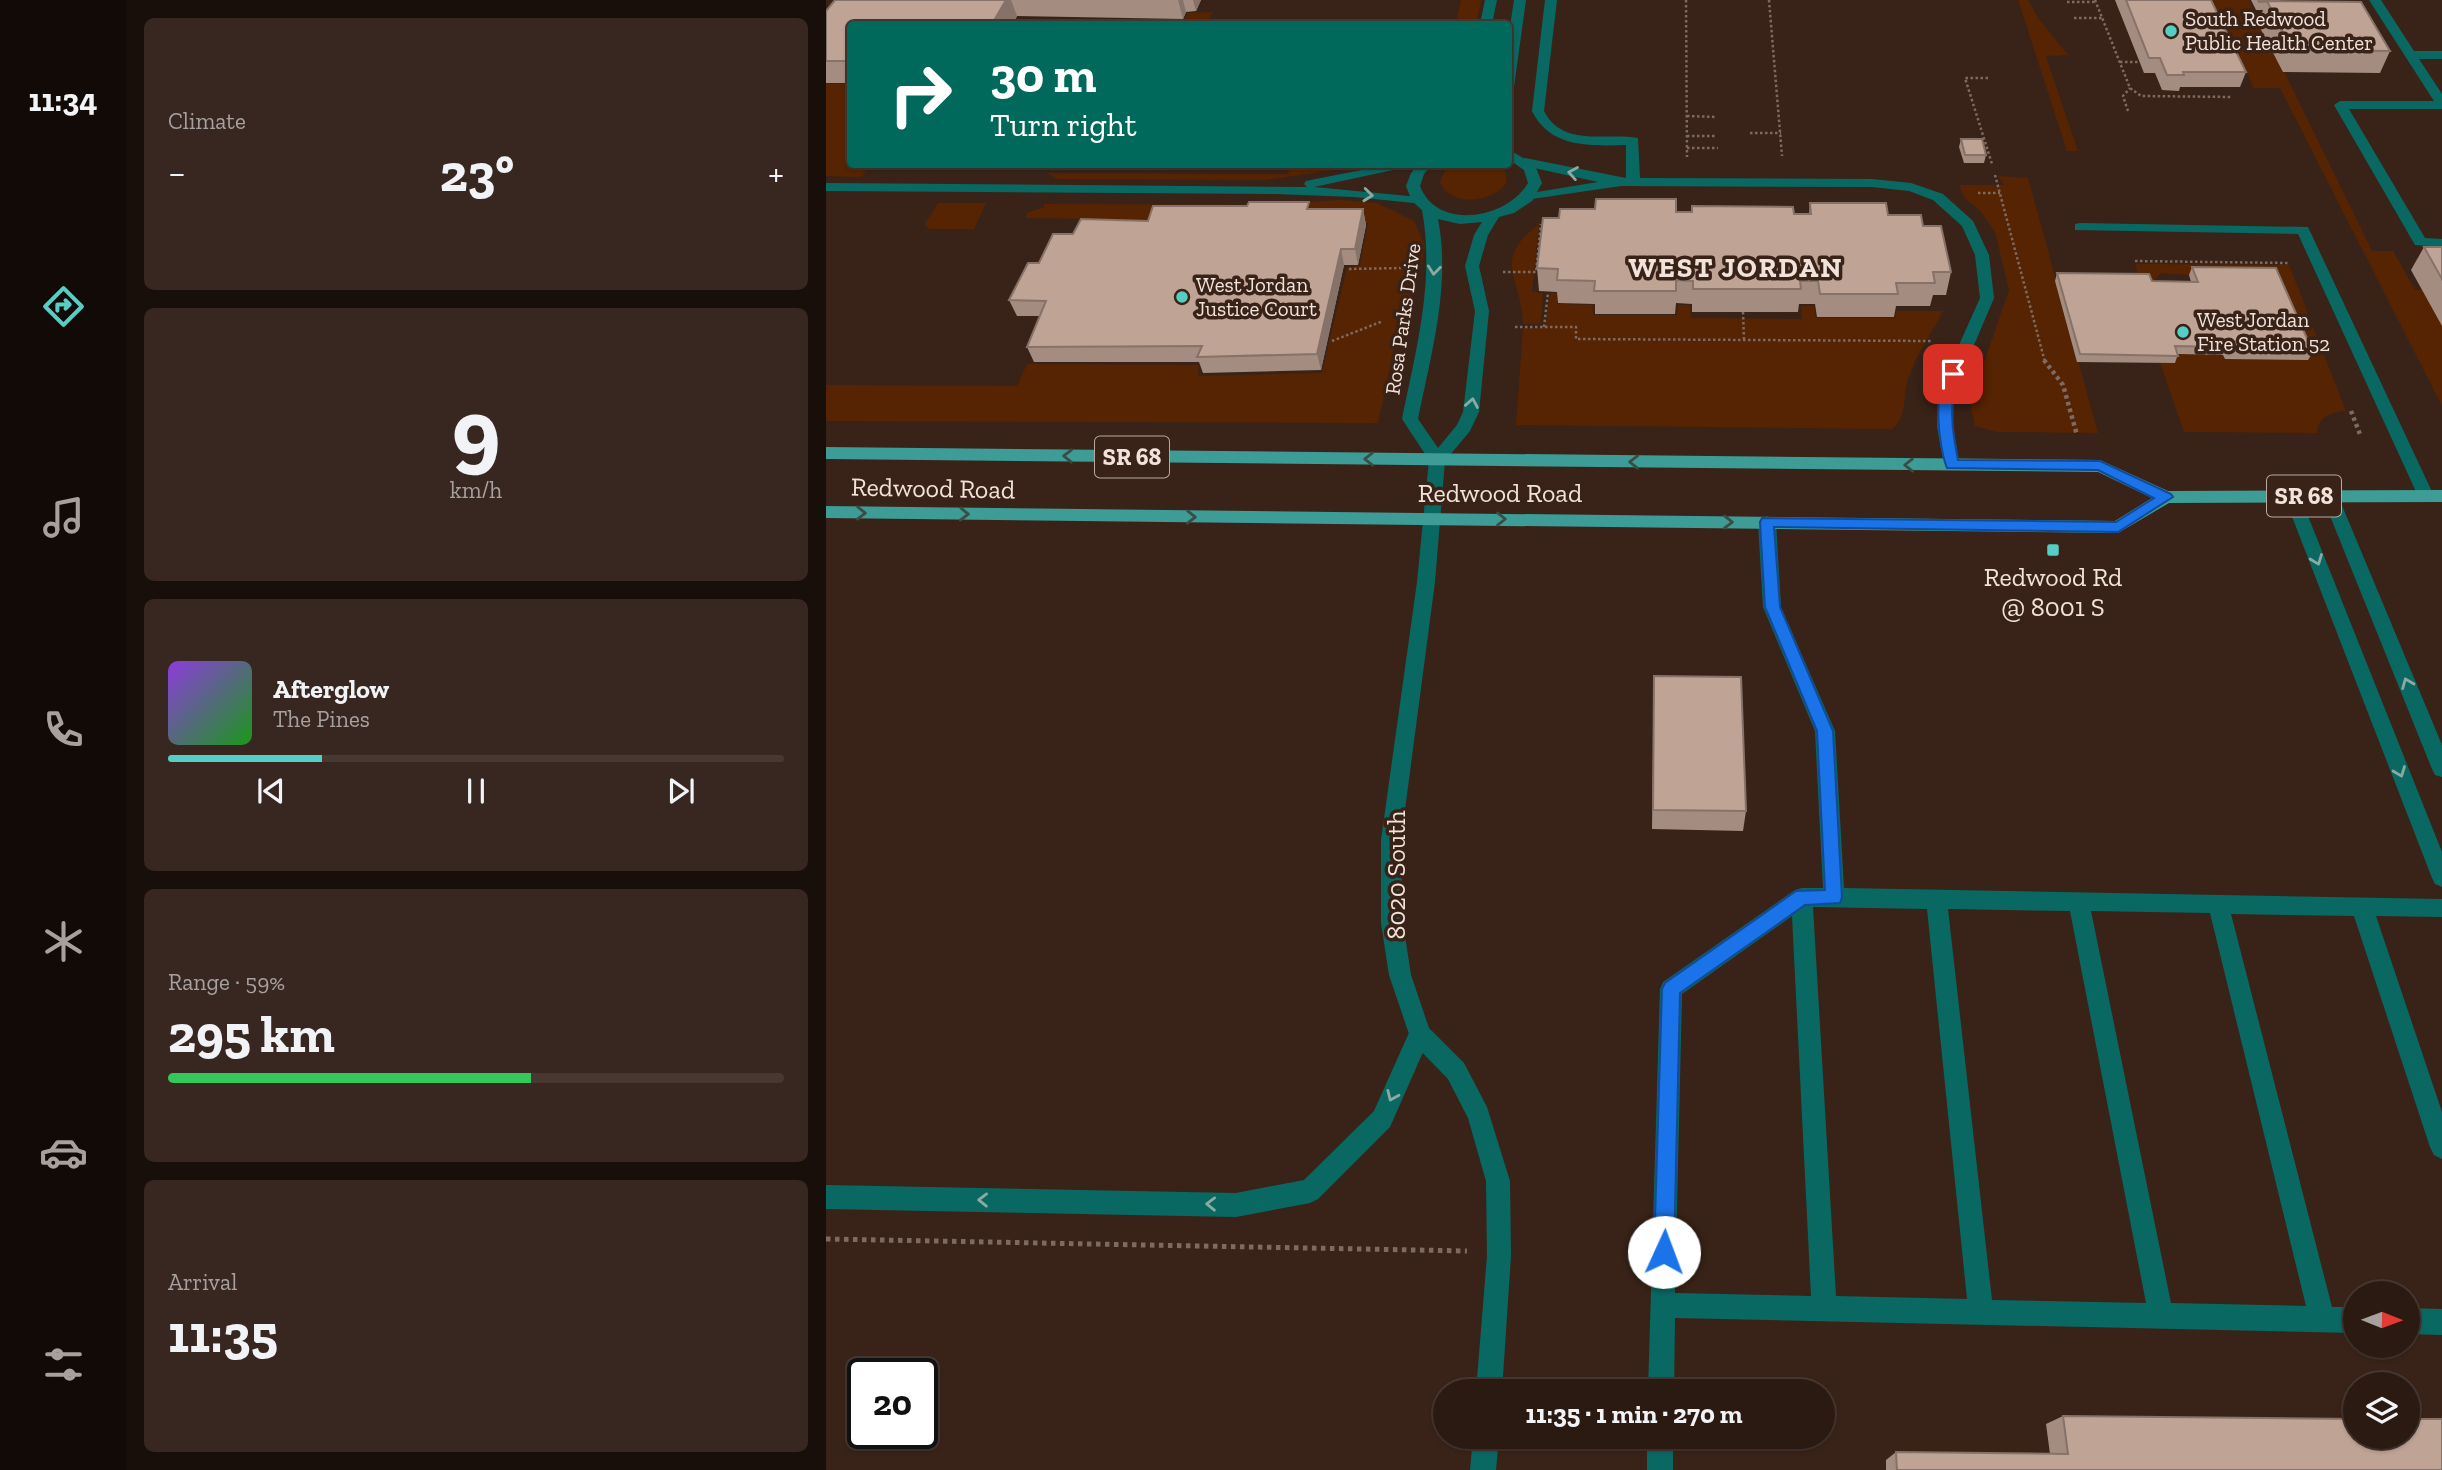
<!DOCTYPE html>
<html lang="en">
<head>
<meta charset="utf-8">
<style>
	:root { --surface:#2b1a12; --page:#372720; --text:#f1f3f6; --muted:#a6a19f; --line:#473832; --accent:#55cec5 }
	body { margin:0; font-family:"Zilla Slab",serif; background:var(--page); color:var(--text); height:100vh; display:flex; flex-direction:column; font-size:26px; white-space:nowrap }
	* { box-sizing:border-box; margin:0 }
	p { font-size:23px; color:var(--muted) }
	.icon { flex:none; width:38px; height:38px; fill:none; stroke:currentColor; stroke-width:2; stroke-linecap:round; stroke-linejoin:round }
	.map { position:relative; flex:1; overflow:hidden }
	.panel { display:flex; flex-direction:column; gap:18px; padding:18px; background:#180e0a; width:700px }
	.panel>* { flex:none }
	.hud { position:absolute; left:21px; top:21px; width:665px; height:147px; border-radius:7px; box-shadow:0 2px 5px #0004,0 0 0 2px var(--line); background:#00695c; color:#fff; overflow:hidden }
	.needle { width:46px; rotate:91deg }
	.controls { position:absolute; left:1517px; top:1281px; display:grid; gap:14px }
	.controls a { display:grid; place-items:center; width:77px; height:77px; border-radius:50%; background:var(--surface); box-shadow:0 2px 5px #0004,0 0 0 2px var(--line); font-size:35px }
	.speed { position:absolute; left:21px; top:1358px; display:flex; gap:14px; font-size:35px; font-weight:700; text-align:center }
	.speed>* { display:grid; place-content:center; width:91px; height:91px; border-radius:50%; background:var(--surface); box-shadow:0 2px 5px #0004,0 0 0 2px var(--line); line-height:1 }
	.speed .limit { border:4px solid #111; border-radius:10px; background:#fff; color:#111 }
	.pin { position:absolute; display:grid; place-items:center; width:60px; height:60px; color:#fff; margin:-30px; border-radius:14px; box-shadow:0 4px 10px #0006 }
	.me { position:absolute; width:77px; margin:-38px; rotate:2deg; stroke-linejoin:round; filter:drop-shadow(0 0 5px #0008) }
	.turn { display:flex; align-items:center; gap:24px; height:147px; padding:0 28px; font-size:32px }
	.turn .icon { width:91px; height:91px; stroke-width:2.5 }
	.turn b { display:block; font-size:49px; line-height:60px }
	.big { font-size:52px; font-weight:800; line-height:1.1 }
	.panel .tile { flex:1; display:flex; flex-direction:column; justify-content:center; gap:10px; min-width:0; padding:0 24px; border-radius:10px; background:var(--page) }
	.panel .dial { align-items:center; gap:0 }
	.dial b { font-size:91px; line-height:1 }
	.song { display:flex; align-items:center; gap:21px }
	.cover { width:84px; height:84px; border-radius:10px; background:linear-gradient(135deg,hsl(270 70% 55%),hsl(120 70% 35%)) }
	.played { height:7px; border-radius:4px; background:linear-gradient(90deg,var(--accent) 25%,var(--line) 25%) }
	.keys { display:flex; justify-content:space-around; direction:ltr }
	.heat { display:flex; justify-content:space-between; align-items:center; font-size:38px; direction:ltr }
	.charge { height:10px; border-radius:5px; background:linear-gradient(90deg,#34c759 59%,var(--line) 0) }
	.trip { position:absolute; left:607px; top:1379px; width:402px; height:70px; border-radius:35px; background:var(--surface); box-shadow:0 2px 5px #0004,0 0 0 2px var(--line); font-weight:800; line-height:70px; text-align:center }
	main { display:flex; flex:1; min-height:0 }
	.tab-bar { display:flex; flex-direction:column; width:126px; justify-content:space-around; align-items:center; background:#110a07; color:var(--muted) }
	.tab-bar .icon { width:49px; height:49px }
	.tab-bar .active { color:var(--accent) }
	.tab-bar b { font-size:32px; color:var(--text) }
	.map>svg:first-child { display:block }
	.green { fill:#562402 }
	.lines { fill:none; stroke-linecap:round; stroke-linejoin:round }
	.path-far2 { stroke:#7e6a60; stroke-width:2.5; stroke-dasharray:2.5 2.5; stroke-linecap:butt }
	.path-far1 { stroke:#7e6a60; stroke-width:4.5; stroke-dasharray:3.5 3.5; stroke-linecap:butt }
	.path { stroke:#7e6a60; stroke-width:5; stroke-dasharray:4.5 4.5; stroke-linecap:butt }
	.service { fill:#0a6863; fill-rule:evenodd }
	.minor { fill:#0a6863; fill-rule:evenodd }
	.primary { fill:#3d9c96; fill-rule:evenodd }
	.wall { fill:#a48c80 }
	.shaded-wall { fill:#867268 }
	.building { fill:#bfa395; stroke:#867268; stroke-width:2 }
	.oneway { stroke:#89aba4 }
	.oneway2 { stroke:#3a4d44 }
	.route { fill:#1a73e8; stroke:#114b97; stroke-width:2 }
	.poi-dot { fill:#55cec5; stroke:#392318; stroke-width:2.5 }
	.labels { text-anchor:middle; stroke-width:7; stroke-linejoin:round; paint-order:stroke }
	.far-poi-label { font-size:21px; fill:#f1e2da; stroke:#392318; text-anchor:start }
	.far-street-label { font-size:21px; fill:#f1e2da; stroke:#392318 }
	.shield { fill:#392318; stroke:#baa9a0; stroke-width:2 }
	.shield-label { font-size:24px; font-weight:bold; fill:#f1e2da }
	.street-label { font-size:26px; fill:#f1e2da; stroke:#392318 }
	.poi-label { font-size:26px; fill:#f1e2da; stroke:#392318 }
	.far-district-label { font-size:28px; font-weight:bold; letter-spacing:2px; fill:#f1e2da; stroke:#392318 }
</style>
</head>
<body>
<main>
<nav class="tab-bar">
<b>11:34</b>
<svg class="icon active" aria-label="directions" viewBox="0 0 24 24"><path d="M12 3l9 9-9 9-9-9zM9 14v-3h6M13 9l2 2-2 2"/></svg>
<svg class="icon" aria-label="music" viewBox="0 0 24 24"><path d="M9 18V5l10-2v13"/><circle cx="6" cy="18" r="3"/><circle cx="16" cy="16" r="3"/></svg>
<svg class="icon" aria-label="phone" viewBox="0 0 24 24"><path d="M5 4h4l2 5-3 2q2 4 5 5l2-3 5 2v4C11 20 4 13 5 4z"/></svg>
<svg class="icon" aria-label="climate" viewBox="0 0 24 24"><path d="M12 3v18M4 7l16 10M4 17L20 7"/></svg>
<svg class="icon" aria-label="car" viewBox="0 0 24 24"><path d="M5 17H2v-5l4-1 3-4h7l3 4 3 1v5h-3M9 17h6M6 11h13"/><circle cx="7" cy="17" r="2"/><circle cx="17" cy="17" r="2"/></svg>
<svg class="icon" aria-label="filters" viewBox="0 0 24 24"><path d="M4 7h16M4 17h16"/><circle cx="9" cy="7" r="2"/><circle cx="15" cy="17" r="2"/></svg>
</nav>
<section class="panel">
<div class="tile"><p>Climate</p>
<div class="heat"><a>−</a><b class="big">23°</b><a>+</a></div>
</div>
<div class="tile dial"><b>9</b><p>km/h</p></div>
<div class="tile">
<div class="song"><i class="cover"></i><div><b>Afterglow</b><p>The Pines</p></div></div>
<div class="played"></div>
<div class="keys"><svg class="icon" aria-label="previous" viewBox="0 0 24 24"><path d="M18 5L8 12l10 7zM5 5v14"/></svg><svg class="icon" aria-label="pause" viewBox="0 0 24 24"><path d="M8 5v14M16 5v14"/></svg><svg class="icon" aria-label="next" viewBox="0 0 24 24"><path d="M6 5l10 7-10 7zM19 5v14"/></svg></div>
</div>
<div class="tile"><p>Range · 59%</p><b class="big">295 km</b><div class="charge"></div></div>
<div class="tile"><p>Arrival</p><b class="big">11:35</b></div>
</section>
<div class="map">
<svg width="1616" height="1470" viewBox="0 0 1616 1470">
	<rect width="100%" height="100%" fill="#392318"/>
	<!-- green -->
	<g class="green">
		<polygon points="635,0 655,0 650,24 630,22"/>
		<polygon points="1192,0 1202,0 1212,18 1242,55 1220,56 1252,151 1241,151"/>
		<polygon points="1386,0 1423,0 1546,251 1567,251 1589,290 1596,290 1616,326 1616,406 1454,88 1428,88"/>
		<polygon points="387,12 380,24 191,24 193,19 359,19 361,13"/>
		<polygon points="0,84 24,84 24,164 43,165 36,177 0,176"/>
		<polygon points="465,165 545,165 438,180 232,179 220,173 462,174"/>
		<path d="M628,165H670L679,171L681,182C667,203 624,208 614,182L619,170Z"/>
		<polygon points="1172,176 1202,178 1272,433 1172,432 1149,426 1144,403 1183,290 1169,232 1154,211 1138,197 1133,185 1178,185"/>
		<polygon points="514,200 551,203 588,221 599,246 594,273 573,324 552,423 0,421 0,385 191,386 201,364 373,365 372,376 496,373 521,267 534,266 542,223 487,223 265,234 272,219 199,218 201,213 218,207 218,204 441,205"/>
		<polygon points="112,203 160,203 148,229 103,229 99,224"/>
		<path d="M713,224L706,292L717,293L715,324H697C696,276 664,262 713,224Z"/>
		<path d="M1309,264L1463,265L1520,411C1505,412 1492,417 1491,433L1358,432L1334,363L1346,354L1397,355L1399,359H1482L1363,275L1335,273L1329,279L1330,287L1314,281Z"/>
		<path d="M724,293H731V304L767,305V315H851L852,305H864L865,318L976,319L975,306H988L990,318H1070V311H1117C1106,333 1089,356 1082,379C1076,397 1082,417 1066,429L690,425L697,328H719Z"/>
	</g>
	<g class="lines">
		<!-- path-far2 -->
		<g class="path-far2">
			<polyline points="860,0 861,157"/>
			<polyline points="943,0 956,156"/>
			<polyline points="1269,0 1304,88 1315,96 1406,97"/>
			<polyline points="1241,2 1270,2"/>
			<polyline points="1248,18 1276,18"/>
			<polyline points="1294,62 1314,62"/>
			<polyline points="1162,78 1139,78 1166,164"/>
			<polyline points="1302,111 1297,96 1304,88"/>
			<polyline points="861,116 891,117"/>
			<polyline points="924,133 955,133"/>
			<polyline points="861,136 891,136"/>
			<polyline points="861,148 892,148"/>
			<polyline points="1169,175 1219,362"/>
			<polyline points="1152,193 1174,193"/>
			<polyline points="1309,261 1462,263"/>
			<polyline points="523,269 577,268"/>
			<polyline points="677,272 710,272 715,224"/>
			<polyline points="917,312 918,340"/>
			<polyline points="689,327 750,327 750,339 1106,341"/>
			<polyline points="718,327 722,293"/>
			<polyline points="506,341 557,321"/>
		</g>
		<!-- path-far1 -->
		<g class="path-far1">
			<polyline points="1218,360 1237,385 1251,435"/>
			<polyline points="1525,411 1535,437"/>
		</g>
		<!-- path -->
		<polyline class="path" points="0,1239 641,1251"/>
		<!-- service -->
		<g class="service">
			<path d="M719,0H731L718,111C737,148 779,132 812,138L814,178L1046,179L1085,183L1117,194L1147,221L1163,255L1168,298L1128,392L1127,427L1134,465L1132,469H1120L1118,465L1111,427L1112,392L1154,298L1149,255L1136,226L1107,200L1083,191L1046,187L795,186L699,200V194L772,182L694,165L692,162L699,158L800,178V145C764,146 724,148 706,111Z"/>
			<polygon points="1543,0 1555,0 1588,51 1616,51 1616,59 1593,59 1616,94 1616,109 1523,109 1599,238 1616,239 1616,247 1589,245 1508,105 1514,101 1608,101"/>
			<polygon points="566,164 595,164 488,187 593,197 600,201 598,204 528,197 450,194 0,191 0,183 481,187 478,184 480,181"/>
			<polygon points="1254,223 1482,227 1608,496 1606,500 1600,502 1592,496 1472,234 1249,230 1249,224"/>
			<polygon points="1466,490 1474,496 1616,852 1616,887 1609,884 1606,878 1458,496"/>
			<polygon points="1504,490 1512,496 1616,745 1616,777 1609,775 1606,769 1496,496"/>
			<path d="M941,516L950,522L955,607L1009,731L1018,888L1616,899V917L1550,916L1616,1112V1159L1608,1155L1604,1147L1528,916L1405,914L1506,1307H1530V1333L849,1318L848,1391H822L834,989L837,982L969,890L976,888H997L989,731L937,607L932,522ZM987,907L1101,909L1141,1299L1010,1296ZM1122,909L1244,911L1320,1303L1166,1300ZM1265,911L1384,913L1480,1306L1345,1303ZM966,916L985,1296L849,1293L856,994Z"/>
			<polygon points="594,1023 602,1026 605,1034 564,1127 492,1199 484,1203 410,1217 0,1209 0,1185 410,1193 478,1180 548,1111 586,1026"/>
			<polygon points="1582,1308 1616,1309 1616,1335 1582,1334"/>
			<rect x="821" y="1437" width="26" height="33"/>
		</g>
		<!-- minor -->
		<g class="minor">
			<polygon points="659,0 671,0 666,24 654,24"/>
			<polygon points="688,0 700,0 688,87 682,91 682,40"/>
			<path d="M682,149L709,165L716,183L706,201L688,213L673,217L662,235L653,266L663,311L653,412L644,431L619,461L609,582L575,840L577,923L585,975L603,1028L638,1063L661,1107L684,1181L685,1256L676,1391H650L661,1256L660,1181L642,1118L622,1079L586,1042L583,1034L563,975L555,923V840L591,582L603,460L576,419C590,350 609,281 596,210L586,201L580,186L585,173L593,164H607L598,174L594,186C611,231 681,219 702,183L698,170L682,159ZM612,219L634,224L656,222L648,235L639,266L649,311L637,412L631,425L612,448L592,419C605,354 625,285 612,219Z"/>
			<polygon points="647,1437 673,1437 670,1470 644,1470"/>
		</g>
		<!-- primary -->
		<polygon class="primary" points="0,447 1274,460 1342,491 1616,490 1616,502 1343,503 1292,533 0,518 0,506 1289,521 1326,498 1272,472 0,459"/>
	</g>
	<!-- wall -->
	<g class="wall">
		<polygon points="9,0 375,0 370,11 360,12 357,19 191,16 187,24 24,24 24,83 0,83 0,11"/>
		<polygon points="1289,0 1385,0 1420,72 1414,87 1354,87 1353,91 1336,90 1329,73 1318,73"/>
		<polygon points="1425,0 1453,0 1453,1 1564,51 1554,73 1457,72 1432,24 1437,10 1430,10"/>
		<polygon points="1135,139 1160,155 1158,163 1138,163 1133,147"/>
		<polygon points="984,203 1062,215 1097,226 1125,272 1120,295 1107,295 1104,306 1070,306 1068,317 991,317 989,304 973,304 972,312 866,312 866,304 850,303 849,314 769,314 769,304 732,303 731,292 713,291 711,268 733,218 850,212 983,214"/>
		<polygon points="485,209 537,209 540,225 532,265 518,265 495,370 377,373 373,362 208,362 201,347 214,316 191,316 183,300 213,263 247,234 322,221"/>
		<polygon points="1598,247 1616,247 1616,326 1585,270"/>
		<polygon points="1366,267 1487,352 1482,360 1399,359 1397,355 1352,354 1349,363 1251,362 1229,281 1231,273 1326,281 1365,282 1363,275"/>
		<polygon points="828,676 920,811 917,831 826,829"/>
		<polygon points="1237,1416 1616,1470 1060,1470 1060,1460 1070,1452 1224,1454 1220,1424"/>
	</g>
	<!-- shaded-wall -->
	<g class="shaded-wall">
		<polygon points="180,0 185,0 191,16 187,24 166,24"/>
		<polygon points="352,0 357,0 360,12 357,19"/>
		<polygon points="367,0 375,0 370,11"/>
		<polygon points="537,209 540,225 532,265 529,249"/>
		<polygon points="515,249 518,265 495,370 491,354"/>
	</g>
	<!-- building -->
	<g class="building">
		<polygon points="9,0 180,0 166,24 24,24 24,61 0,61 0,11"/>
		<polygon points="1300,0 1385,0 1420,72 1357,72 1358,75 1341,75 1334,58 1323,58"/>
		<polygon points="1432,0 1453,0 1453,1 1433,2"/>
		<polygon points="1441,1 1535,2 1564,51 1466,50"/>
		<polygon points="1135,139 1156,139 1160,155 1139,155"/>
		<polygon points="770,199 850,199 850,212 866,212 866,206 967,207 968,214 985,214 984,203 1060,203 1062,215 1095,215 1097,226 1115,226 1125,272 1107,272 1109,283 1070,283 1072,294 994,294 992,281 974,281 975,289 867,289 867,281 850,280 850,291 768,291 769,281 731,280 732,269 711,268 717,218 733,218 734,209 769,209"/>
		<polygon points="423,202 483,202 481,209 537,209 529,249 515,249 491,354 371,357 376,346 201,347 220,301 183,300 202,263 213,263 227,234 247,234 255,219 322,221 327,206 421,206"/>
		<polygon points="1598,247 1616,247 1616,279"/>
		<polygon points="1366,267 1450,268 1487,352 1402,351 1401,347 1349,346 1352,356 1254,354 1231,273 1323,274 1326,281 1372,282"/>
		<polygon points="828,676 915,677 920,811 827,810"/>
		<polygon points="1237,1416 1530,1419 1530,1437 1582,1437 1582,1419 1616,1419 1616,1470 1071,1470 1070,1452 1242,1454"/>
	</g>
	<!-- one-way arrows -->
	<defs><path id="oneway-chevron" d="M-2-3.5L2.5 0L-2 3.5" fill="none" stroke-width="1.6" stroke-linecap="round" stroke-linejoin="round" transform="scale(1.75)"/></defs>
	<g class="oneway">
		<use href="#oneway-chevron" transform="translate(747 173) rotate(-170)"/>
		<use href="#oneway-chevron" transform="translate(542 195) rotate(6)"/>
		<use href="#oneway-chevron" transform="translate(608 270) rotate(96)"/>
		<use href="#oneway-chevron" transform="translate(646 403) rotate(-80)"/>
		<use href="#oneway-chevron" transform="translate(1491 560) rotate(69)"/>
		<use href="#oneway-chevron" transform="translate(1581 683) rotate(-112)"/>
		<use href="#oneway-chevron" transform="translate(1574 772) rotate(69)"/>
		<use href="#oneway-chevron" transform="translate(566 1096) rotate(114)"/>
		<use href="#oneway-chevron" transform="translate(157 1200) rotate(-179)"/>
		<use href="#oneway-chevron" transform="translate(385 1204) rotate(-179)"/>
	</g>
	<g class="oneway2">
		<use href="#oneway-chevron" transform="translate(242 456) rotate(-179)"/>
		<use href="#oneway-chevron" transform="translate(543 459) rotate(-180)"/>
		<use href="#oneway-chevron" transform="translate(808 462) rotate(-179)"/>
		<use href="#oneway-chevron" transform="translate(1083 465) rotate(-180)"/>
		<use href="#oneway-chevron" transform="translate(35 513) rotate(1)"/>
		<use href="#oneway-chevron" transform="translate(138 514) rotate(1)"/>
		<use href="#oneway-chevron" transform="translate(365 517) rotate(1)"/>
		<use href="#oneway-chevron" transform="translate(675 519)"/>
		<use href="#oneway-chevron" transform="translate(902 522) rotate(1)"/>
	</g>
	<!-- route -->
	<path class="route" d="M1127,370L1133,374C1122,403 1126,430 1132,460L1274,461L1345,494L1347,497L1292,532L948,527L954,607L1007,731L1016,897L1014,903L979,905L854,993L848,1252L845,1259L838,1262L831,1259L828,1252L836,989L839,983L970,891L999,890L991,731L939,607L934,522L936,518L1290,522L1328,498L1272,470L1121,468C1113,449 1104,380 1127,370Z"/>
	<!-- markers -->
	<g class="poi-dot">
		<circle cx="1345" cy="31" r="7"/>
		<circle cx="356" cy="297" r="7"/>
		<circle cx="1357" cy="332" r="7"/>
		<rect x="1220" y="543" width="14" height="14" rx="3.5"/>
	</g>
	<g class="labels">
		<!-- far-poi labels -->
		<g class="far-poi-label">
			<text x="1359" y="26">South Redwood<tspan x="1359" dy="24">Public Health Center</tspan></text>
			<text x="370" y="292">West Jordan<tspan x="370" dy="24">Justice Court</tspan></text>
			<text x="1371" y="327">West Jordan<tspan x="1371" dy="24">Fire Station 52</tspan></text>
		</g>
		<!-- far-street labels -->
		<g class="far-street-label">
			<text transform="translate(577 319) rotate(-82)" y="7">Rosa Parks Drive</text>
		</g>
		<!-- shield labels -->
		<g class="shield">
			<rect x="269" y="436.5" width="74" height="41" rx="5"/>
			<rect x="1441" y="475.5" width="74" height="41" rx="5"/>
		</g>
		<g class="shield-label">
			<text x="306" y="465">SR 68</text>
			<text x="1478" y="504">SR 68</text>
		</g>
		<!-- street labels -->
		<g class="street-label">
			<text transform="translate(107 488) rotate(1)" y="9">Redwood Road</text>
			<text x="674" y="502">Redwood Road</text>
			<text transform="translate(570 875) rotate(-90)" y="9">8020 South</text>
		</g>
		<!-- poi labels -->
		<g class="poi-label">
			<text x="1227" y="586">Redwood Rd<tspan x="1227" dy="30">@ 8001 S</tspan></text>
		</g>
		<!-- far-district labels -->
		<g class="far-district-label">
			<text x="910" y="277">WEST JORDAN</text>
		</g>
	</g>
</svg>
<div class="controls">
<a><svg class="needle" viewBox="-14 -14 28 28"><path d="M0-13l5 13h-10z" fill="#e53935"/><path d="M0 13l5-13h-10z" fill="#a6a19f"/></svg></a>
<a><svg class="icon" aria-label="layers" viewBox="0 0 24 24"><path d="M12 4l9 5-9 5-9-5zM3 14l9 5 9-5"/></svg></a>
</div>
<div class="speed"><div class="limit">20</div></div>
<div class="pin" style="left:1127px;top:374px;background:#d93025"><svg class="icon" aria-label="arrive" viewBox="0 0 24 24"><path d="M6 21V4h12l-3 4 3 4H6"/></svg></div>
<svg class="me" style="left:838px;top:1252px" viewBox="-20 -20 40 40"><circle r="19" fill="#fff"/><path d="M0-13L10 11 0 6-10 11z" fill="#1a73e8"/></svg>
<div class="trip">11:35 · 1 min · 270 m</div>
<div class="hud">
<div class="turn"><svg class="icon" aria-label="right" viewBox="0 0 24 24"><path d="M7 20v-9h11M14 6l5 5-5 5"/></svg><div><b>30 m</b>Turn right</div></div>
</div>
</div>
</main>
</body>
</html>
